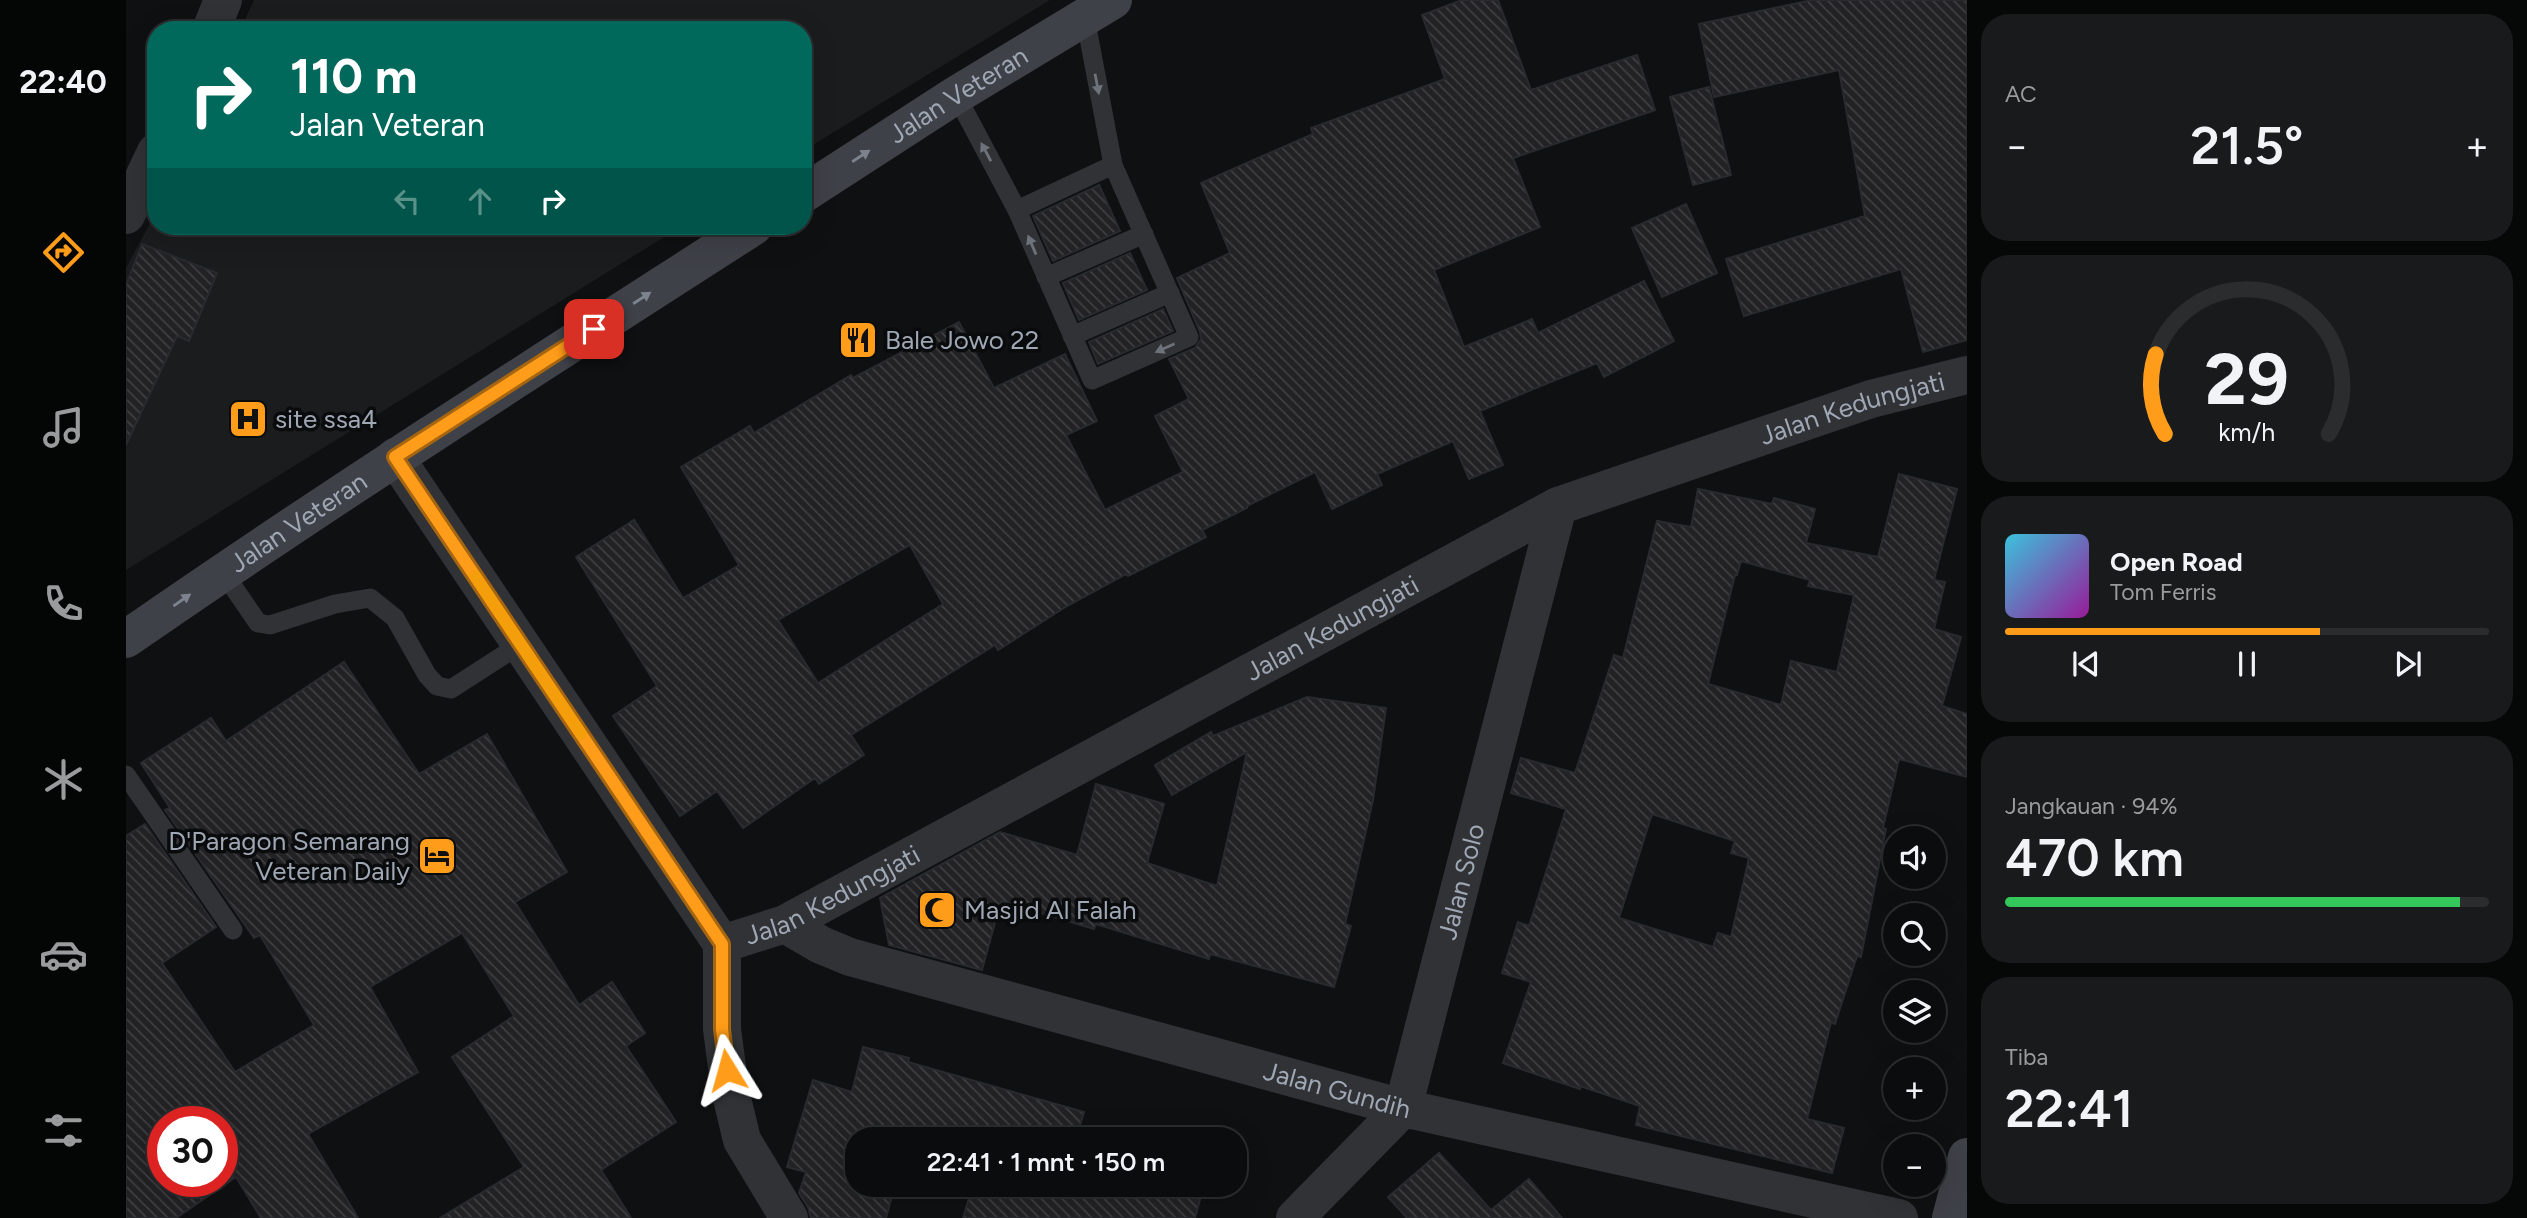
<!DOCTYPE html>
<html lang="id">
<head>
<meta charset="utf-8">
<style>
	:root { --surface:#0b0c0d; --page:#191a1b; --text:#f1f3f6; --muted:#9a9b9d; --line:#2b2c2e; --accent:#ff9c19 }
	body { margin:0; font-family:Figtree,sans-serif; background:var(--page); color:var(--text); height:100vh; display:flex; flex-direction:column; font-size:26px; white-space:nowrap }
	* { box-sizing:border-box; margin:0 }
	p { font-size:23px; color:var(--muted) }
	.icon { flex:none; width:38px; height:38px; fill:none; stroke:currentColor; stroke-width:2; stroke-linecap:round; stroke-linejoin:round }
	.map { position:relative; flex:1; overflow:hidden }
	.side { display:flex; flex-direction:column; gap:14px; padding:14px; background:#060707; width:560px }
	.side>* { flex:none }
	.guide { position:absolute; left:21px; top:21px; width:665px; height:214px; border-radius:28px; box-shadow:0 7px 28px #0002,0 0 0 2px var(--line); background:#00695c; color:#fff; overflow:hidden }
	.controls { position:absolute; left:1757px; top:826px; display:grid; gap:14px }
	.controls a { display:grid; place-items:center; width:63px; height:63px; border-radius:50%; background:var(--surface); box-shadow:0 7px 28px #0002,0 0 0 2px var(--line); font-size:35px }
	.speed { position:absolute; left:21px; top:1106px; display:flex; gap:14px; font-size:35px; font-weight:700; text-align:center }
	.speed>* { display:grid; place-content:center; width:91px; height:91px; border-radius:50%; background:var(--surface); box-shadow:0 7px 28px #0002,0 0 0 2px var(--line); line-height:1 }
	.speed .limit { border:10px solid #d22; background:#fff; color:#111 }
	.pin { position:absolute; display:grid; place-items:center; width:60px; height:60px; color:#fff; margin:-30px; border-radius:14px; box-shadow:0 4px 10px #0006 }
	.me { position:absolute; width:77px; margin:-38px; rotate:352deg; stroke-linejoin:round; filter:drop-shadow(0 0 5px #0008) }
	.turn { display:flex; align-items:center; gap:24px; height:147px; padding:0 28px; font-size:32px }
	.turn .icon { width:91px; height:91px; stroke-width:2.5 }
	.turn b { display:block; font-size:49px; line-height:60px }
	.lanes { display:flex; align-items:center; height:66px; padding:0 28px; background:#0003; justify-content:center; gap:35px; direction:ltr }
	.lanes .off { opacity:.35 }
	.big { font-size:52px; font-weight:600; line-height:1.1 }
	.side .tile { flex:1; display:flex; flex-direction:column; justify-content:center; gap:10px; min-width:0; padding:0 24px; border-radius:28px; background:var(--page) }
	.side .dial { align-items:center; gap:0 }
	.dial svg { height:182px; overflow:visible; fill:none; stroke:var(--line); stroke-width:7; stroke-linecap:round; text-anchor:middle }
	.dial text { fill:var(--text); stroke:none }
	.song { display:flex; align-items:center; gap:21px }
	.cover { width:84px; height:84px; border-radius:10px; background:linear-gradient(135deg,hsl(190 70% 55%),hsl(300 70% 35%)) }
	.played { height:7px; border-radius:4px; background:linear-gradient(90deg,var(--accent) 65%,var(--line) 65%) }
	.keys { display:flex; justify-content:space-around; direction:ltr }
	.heat { display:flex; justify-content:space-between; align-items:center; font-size:38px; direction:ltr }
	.charge { height:10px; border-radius:5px; background:linear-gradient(90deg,#34c759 94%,var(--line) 0) }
	.trip { position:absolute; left:719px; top:1127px; width:402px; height:70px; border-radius:28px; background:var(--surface); box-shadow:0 7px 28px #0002,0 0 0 2px var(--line); font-weight:600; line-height:70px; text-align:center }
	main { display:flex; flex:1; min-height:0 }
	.dock { display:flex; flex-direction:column; width:126px; justify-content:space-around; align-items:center; background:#040505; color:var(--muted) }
	.dock .icon { width:49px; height:49px }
	.dock .current { color:var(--accent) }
	.dock b { font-size:32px; color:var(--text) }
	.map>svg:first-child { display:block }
	.built { fill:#1b1c1e }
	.building { fill:url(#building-back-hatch); stroke:#292a2d; stroke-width:2; fill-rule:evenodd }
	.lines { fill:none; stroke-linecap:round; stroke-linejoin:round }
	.service { stroke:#303236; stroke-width:19 }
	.minor { stroke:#303236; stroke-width:38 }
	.tertiary { stroke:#303236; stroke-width:38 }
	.secondary { stroke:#3e4147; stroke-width:38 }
	.oneway { fill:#6d727b }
	.oneway2 { fill:#7d838e }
	.route-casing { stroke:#a66510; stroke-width:18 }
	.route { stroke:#ff9c19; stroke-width:12 }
	.slow { stroke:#f59e0b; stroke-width:12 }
	.labels { text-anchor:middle; stroke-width:7; stroke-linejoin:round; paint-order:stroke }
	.street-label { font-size:26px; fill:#9fa7b4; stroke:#0a0b0c }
	.poi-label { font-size:26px; fill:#9fa7b4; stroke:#0a0b0c; text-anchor:start }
</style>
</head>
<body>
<main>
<nav class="dock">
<b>22:40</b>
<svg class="icon current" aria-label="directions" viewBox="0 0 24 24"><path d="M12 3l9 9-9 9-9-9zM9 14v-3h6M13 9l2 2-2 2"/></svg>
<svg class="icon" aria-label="music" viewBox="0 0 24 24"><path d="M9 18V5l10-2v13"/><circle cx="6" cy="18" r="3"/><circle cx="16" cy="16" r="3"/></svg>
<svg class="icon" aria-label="phone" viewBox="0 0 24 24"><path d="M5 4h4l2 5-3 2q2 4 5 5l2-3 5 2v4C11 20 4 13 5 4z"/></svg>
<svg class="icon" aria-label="climate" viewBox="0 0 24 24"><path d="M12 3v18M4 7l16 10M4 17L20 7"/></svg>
<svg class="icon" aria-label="car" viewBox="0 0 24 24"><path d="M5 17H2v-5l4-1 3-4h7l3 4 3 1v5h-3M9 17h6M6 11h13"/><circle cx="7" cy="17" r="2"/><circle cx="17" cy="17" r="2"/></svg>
<svg class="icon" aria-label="filters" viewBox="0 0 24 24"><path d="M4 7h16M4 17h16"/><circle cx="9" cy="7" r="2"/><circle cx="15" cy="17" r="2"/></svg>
</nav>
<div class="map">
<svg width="1841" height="1218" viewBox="0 0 1841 1218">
	<defs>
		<pattern id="building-back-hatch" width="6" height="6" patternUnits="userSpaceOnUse" patternTransform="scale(1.75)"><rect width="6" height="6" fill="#222225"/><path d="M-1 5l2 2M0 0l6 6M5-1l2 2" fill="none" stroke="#3f3f42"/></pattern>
	</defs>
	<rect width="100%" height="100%" fill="#0f1011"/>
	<!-- built -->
	<g class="built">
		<polygon points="128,0 924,0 677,151 677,30 114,30"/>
		<polygon points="30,212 30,226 556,226 0,570 0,268"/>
	</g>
	<!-- building -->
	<g class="building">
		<path d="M1336,0H1372L1405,90L1511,55L1529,110L1387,158L1414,227L1308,270L1338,347L1406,319L1412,333L1518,281L1548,341L1478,377L1471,363L1354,411L1377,465L1343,479L1327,441L1251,474L1256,485L1206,509L1189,472L1121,506V508L1076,530L1080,537L1002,576L1000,574L941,606L872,650L869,645L725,735L738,755L693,784L689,778L617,828L591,791L554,816L487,716L531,686L450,557L508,520L557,598L613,565L555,467L624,426L628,433L725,375L727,378L833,322L868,388L939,354L971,421L940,435L979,510L1057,472L1029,416L1063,399L1043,359L1069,348L1075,339L1074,332L1051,278L1104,253L1075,183L1187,134L1185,128L1319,79L1296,15ZM784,545L817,604L692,683L652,620Z"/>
		<polygon points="1686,0 1841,0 1841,340 1797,352 1775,269 1618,316 1600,259 1739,216 1713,70 1588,97 1573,24"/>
		<polygon points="1583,87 1605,175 1567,185 1544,97"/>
		<polygon points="973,185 994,231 927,261 907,216"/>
		<polygon points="1560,204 1591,273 1536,297 1506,228"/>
		<polygon points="16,244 91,273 63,341 51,336 0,445 0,285"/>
		<polygon points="1004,253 1021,290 953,320 937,283"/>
		<polygon points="1037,309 1047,331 972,364 963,342"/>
		<path d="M1773,474L1831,489L1808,580L1819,582L1808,629L1835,637L1816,706L1841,714V777L1773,759L1757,828L1760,829L1735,957L1731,956L1709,1024L1705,1022L1681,1119L1718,1128L1706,1173L1510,1125L1514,1106L1454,1086V1089L1377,1063L1405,982L1376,973L1392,922L1403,926L1440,809L1385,793L1395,758L1449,773L1488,655L1497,658L1531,521L1565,527L1572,489L1646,504L1648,498L1689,509L1680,543L1752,557ZM1615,561L1684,580L1682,586L1728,595L1711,672L1665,661L1655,705L1582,684L1609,575H1611ZM1526,814L1609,841L1605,853L1623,858L1605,937L1592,933L1587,947L1493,918Z"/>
		<path d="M218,662L293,774L361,734L441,872L389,902L453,1005L486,982L519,1033L500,1046L550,1122L475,1170L505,1218H314L398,1167L326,1057L388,1016L336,933L244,987L292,1072L182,1134L232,1218H135L110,1177L50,1218H0V836L19,824L90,927L36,963L109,1072L188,1025L134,935L128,938L39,810L44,808L15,763L85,718L100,741ZM37,1122H96V1181H37Z"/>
		<polygon points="1181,697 1260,708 1247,800 1219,924 1225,926 1208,987 1084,954 1083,959 970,924 968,929 875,901 856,970 763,945 754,898 874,832 951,855 970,784 1038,804 1021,863 1091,886 1121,752 1046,795 1029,765 1085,732 1087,736"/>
		<polygon points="737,1047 783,1058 782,1062 958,1112 950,1139 732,1139 732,1185 769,1185 760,1218 685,1218 682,1207 673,1193 680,1172 661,1167 687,1080 726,1092"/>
		<polygon points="1313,1153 1365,1210 1403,1179 1436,1218 1281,1218 1262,1197"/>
		<polygon points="796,1185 1078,1185 1069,1218 837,1218 843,1198"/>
	</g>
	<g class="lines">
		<!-- service -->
		<g class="service">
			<polyline points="830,95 891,210 966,380 1063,337 987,165 959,17"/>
			<polyline points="891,210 987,165"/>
			<polyline points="920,277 1018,234"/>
			<polyline points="946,336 1044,293"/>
			<polyline points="97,572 132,623 144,625 209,604 244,598 269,618 301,675 311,686 325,689 395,644"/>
			<polyline points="0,775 107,930"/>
		</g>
		<!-- minor -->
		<g class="minor">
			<polyline points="269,457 596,944 596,1029 604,1090 616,1140 663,1218"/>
			<path id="s1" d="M659,924L695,945L724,957L1277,1108L1773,1218"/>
			<path id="s2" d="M596,944L659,924L1432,506L1745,399L1841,375"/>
			<path id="s3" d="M1169,1218L1277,1108L1432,506"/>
		</g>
		<!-- tertiary -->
		<g class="tertiary">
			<polyline points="85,30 97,0"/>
			<polyline points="0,215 30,152"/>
		</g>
		<!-- secondary -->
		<g class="secondary">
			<path id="s4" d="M677,194L830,95L987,0"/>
			<path id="s5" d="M0,639C206,496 417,362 628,226"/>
			<polyline points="1825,1218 1841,1157"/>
		</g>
	</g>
	<!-- one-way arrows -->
	<defs><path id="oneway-solid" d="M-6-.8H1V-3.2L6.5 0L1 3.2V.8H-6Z" transform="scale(1.75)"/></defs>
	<g class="oneway">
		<use href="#oneway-solid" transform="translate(971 84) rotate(79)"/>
		<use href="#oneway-solid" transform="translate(860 152) rotate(-118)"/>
		<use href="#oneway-solid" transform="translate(906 245) rotate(-113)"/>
		<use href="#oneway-solid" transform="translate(1039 348) rotate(156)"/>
	</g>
	<g class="oneway2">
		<use href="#oneway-solid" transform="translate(735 156) rotate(-33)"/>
		<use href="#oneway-solid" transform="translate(516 298) rotate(-33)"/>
		<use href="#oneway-solid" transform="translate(56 600) rotate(-35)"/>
	</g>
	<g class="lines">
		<defs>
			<polyline id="route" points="468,329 269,457 596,944 596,1029 601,1070"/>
		</defs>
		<!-- route casing -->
		<use href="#route" class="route-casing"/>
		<!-- route -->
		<use href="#route" class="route"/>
		<!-- slow -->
		<polyline class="slow" points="349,576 455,734"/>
	</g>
	<!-- icons -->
	<defs>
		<symbol id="restaurant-square" viewBox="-11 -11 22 22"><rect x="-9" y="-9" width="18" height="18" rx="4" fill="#ff9c19" stroke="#0a0b0c"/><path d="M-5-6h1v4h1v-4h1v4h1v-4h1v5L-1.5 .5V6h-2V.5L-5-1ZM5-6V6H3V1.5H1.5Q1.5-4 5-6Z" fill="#111"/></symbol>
		<symbol id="hospital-square" viewBox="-11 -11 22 22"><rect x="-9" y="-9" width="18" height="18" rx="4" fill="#ff9c19" stroke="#0a0b0c"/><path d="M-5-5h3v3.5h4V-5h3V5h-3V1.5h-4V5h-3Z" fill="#111"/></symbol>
		<symbol id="hotel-square" viewBox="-11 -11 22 22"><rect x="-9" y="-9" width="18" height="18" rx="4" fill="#ff9c19" stroke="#0a0b0c"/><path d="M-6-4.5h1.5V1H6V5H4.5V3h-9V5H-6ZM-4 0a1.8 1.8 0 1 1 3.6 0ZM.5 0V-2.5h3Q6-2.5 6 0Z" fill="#111"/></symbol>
		<symbol id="mosque-square" viewBox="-11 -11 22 22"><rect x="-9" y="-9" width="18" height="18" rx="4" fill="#ff9c19" stroke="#0a0b0c"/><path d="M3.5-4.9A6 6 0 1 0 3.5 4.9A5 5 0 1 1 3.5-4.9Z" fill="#111"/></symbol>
	</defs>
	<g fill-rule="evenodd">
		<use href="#restaurant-square" x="710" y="318" width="44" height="44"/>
		<use href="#hospital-square" x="100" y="397" width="44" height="44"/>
		<use href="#hotel-square" x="289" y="834" width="44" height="44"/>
		<use href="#mosque-square" x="789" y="888" width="44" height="44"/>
	</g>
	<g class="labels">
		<!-- street labels -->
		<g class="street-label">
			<text dy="9" stroke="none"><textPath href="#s4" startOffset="184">Jalan Veteran</textPath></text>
			<text dy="9" stroke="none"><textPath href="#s2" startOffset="1255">Jalan Kedungjati</textPath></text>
			<text dy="9" stroke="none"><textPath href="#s5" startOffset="208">Jalan Veteran</textPath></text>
			<text dy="9" stroke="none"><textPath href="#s2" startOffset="688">Jalan Kedungjati</textPath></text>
			<text dy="9" stroke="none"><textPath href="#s3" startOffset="388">Jalan Solo</textPath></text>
			<text dy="9" stroke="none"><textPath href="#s2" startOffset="121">Jalan Kedungjati</textPath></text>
			<text dy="9" stroke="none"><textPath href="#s1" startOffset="578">Jalan Gundih</textPath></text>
		</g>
		<!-- poi labels -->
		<g class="poi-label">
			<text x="759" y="349">Bale Jowo 22</text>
			<text x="149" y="428">site ssa4</text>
			<text x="284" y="850" text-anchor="end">D'Paragon Semarang<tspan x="284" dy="30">Veteran Daily</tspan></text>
			<text x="838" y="919">Masjid Al Falah</text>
		</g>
	</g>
</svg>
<div class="controls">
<a><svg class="icon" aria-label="sound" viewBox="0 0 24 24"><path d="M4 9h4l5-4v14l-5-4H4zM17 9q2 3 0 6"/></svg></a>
<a><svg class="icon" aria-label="search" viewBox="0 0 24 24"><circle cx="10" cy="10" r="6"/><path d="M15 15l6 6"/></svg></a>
<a><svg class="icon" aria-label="layers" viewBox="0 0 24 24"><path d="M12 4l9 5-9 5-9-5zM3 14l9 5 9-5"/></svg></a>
<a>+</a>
<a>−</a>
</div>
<div class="speed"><div class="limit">30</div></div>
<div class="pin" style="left:468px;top:329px;background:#d93025"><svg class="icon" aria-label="arrive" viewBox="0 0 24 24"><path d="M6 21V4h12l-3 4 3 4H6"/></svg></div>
<svg class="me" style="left:601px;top:1070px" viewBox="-20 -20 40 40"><path d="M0-17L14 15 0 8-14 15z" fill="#ff9c19" stroke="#fff" stroke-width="4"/></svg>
<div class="trip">22:41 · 1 mnt · 150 m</div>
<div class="guide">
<div class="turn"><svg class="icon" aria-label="right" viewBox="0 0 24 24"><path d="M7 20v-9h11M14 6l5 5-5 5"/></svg><div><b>110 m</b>Jalan Veteran</div></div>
<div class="lanes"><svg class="icon off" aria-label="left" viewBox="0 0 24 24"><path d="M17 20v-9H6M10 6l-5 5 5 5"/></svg><svg class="icon off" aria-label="ahead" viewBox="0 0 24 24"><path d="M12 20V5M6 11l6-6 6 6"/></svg><svg class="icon" aria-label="right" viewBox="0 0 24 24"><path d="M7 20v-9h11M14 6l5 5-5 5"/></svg></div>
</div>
</div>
<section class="side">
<div class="tile"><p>AC</p>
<div class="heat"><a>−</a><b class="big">21.5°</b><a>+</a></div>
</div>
<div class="tile dial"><svg viewBox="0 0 100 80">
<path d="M14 69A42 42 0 1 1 86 69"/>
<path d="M14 69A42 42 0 0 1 10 34" stroke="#ff9c19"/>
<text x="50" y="56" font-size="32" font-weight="700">29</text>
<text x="50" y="72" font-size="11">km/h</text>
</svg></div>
<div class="tile">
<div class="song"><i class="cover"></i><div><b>Open Road</b><p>Tom Ferris</p></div></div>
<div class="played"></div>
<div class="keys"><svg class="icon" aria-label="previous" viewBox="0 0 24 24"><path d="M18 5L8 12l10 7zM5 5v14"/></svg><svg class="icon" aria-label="pause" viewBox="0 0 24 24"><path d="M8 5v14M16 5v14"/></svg><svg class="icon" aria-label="next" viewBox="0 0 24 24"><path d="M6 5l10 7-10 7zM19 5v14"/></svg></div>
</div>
<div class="tile"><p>Jangkauan · 94%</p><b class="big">470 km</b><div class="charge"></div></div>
<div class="tile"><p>Tiba</p><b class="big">22:41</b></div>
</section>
</main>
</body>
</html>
